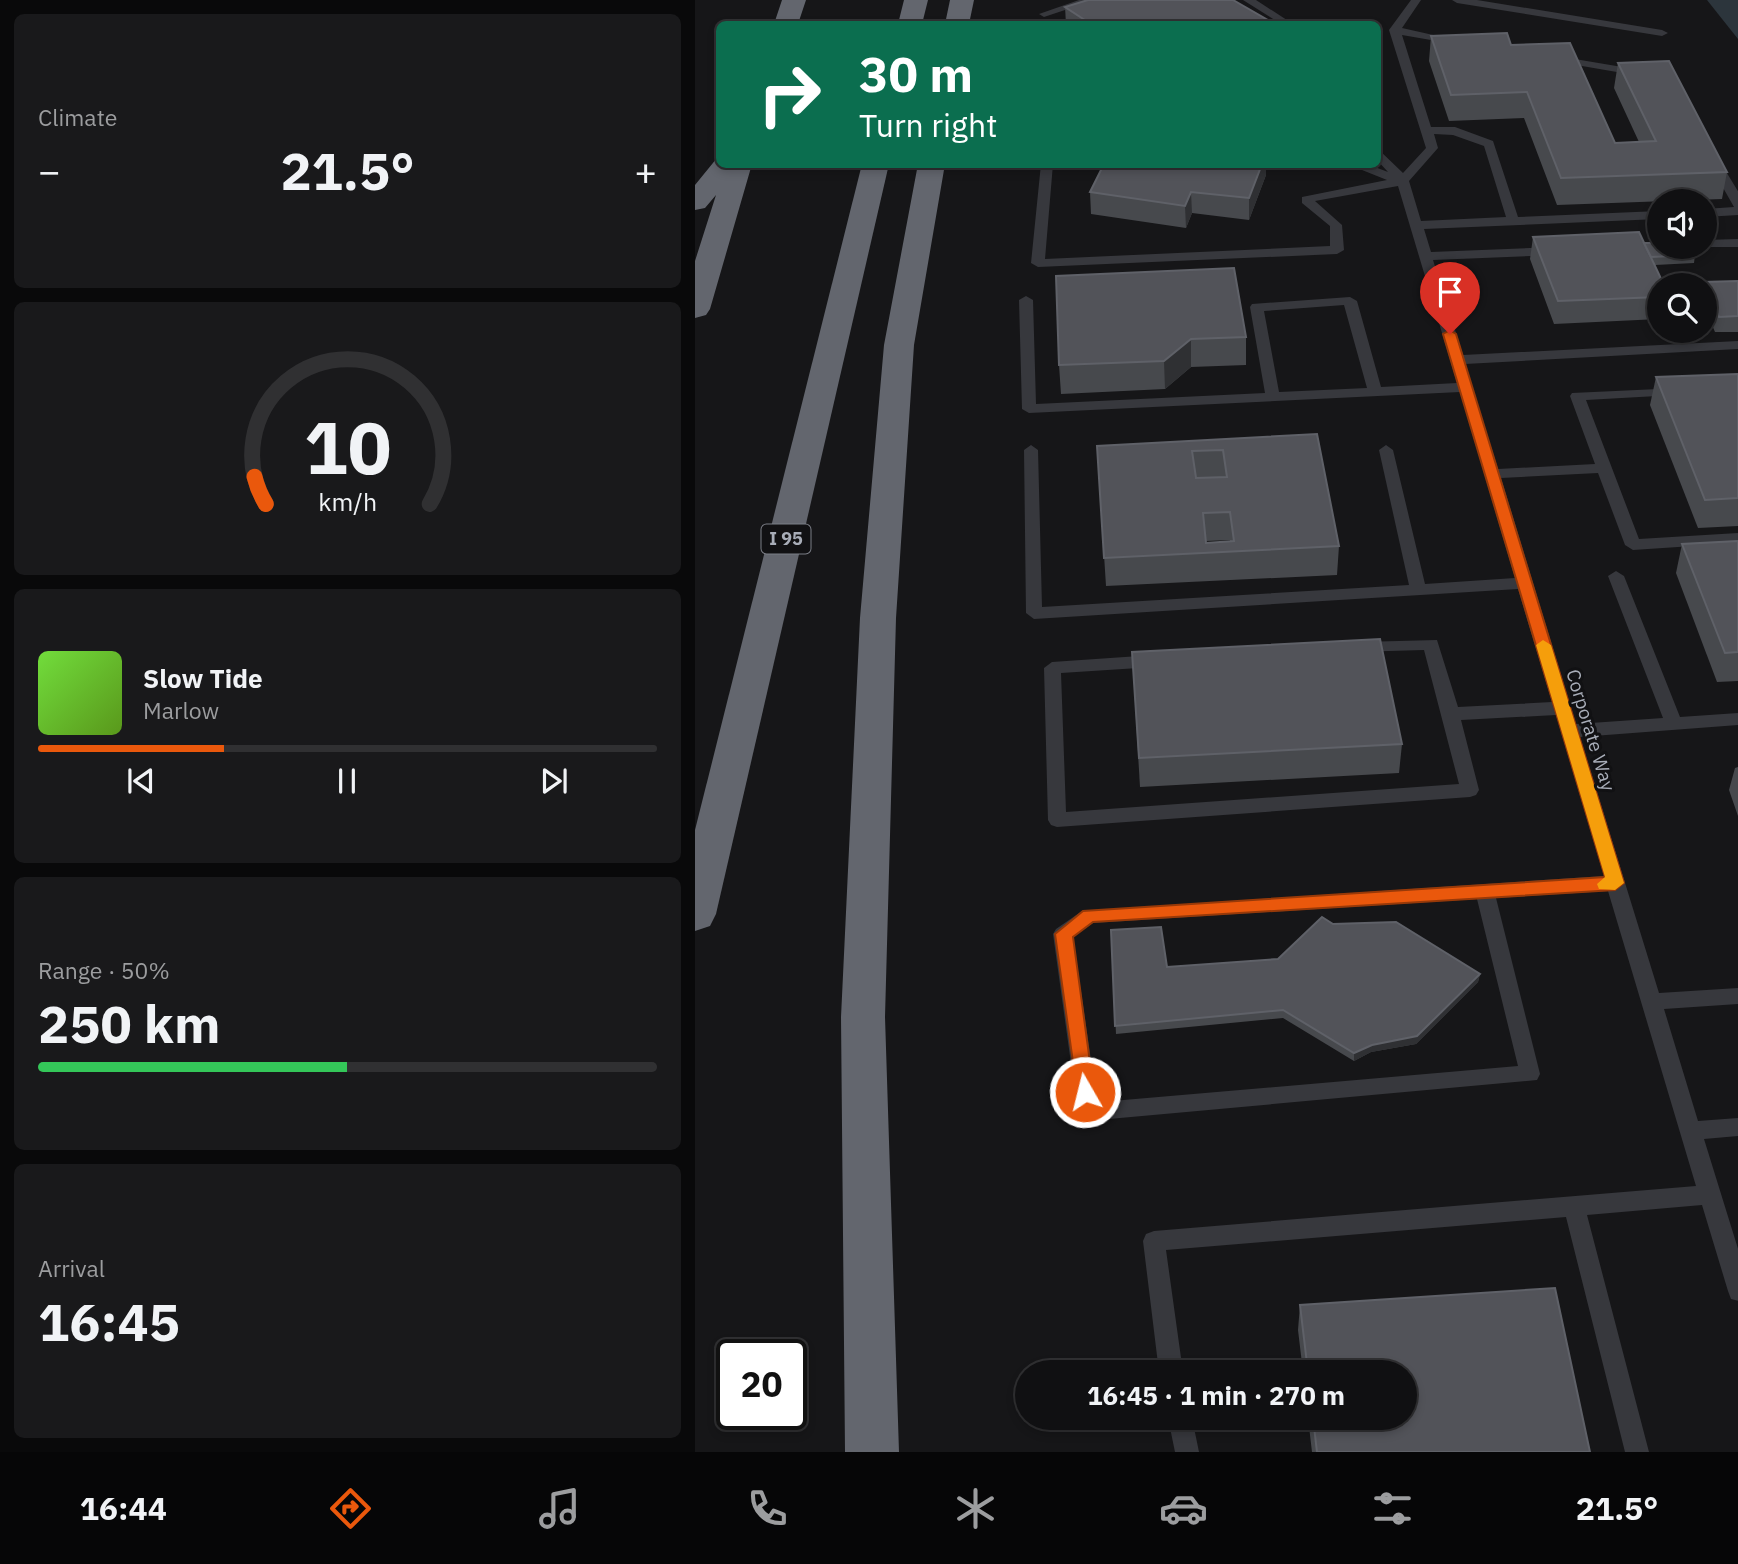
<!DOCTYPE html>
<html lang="en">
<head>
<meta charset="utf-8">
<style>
	:root { --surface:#101012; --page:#19191b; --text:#f1f3f6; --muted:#9c9d9f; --line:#303032; --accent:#ea580c }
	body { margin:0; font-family:"IBM Plex Sans",sans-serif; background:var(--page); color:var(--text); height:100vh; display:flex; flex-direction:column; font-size:26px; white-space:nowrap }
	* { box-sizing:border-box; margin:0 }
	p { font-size:23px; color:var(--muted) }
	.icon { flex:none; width:38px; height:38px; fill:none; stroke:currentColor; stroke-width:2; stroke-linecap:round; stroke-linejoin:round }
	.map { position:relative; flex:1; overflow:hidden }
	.details { display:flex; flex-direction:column; gap:14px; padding:14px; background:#09090a; width:695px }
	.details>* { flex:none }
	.guide { position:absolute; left:21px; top:21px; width:665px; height:147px; border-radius:10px; box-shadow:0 4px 10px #0003,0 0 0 2px var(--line); background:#0b6e4f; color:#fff; overflow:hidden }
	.tools { position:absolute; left:952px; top:189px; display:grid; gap:14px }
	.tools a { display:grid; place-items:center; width:70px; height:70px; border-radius:50%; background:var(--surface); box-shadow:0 4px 10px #0003,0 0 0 2px var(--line); font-size:35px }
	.speed { position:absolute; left:21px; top:1339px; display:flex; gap:14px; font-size:35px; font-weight:700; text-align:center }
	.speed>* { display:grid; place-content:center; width:91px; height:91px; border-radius:50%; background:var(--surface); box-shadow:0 4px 10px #0003,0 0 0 2px var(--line); line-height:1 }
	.speed .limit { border:4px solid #111; border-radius:10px; background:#fff; color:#111 }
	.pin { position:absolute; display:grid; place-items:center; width:60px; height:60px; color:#fff; margin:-72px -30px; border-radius:50% 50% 50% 0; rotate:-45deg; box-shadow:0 0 7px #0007 }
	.pin .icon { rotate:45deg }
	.me { position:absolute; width:77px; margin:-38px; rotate:352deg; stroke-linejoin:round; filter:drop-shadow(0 0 5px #0008) }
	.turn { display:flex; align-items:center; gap:24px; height:147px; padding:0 28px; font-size:32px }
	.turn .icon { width:91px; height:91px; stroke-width:2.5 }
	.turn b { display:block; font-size:49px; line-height:60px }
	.big { font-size:52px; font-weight:700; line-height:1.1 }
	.details .card { flex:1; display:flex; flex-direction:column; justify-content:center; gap:10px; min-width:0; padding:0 24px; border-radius:10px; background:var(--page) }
	.details .dial { align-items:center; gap:0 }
	.dial svg { height:182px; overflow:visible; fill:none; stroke:var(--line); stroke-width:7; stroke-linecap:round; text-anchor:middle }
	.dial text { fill:var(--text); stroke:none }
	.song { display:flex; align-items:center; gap:21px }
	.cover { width:84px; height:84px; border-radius:10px; background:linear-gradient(135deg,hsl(100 70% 55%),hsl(90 70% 35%)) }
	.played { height:7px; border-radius:4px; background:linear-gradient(90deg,var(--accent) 30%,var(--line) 30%) }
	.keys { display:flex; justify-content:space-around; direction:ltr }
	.heat { display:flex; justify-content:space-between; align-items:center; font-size:38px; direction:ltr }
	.charge { height:10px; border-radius:5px; background:linear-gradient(90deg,#34c759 50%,var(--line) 0) }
	.trip { position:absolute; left:320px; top:1360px; width:402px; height:70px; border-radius:35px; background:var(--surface); box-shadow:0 4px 10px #0003,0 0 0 2px var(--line); font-weight:700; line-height:70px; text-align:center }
	.tab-bar { display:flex; height:112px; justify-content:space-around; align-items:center; background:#060607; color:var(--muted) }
	.tab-bar .icon { width:49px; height:49px }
	.tab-bar .current { color:var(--accent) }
	.tab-bar b { font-size:32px; color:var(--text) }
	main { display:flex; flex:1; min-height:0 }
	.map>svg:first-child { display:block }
	.water { fill:#2c353c }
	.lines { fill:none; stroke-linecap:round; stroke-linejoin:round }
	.service { fill:#37383d; fill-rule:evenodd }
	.motorway { fill:#63666e; fill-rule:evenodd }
	.wall { fill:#47494d; fill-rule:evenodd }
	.shaded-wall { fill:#2f3033 }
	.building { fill:#525359; stroke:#5f6168; stroke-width:2; fill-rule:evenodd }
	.route { fill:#ea580c; stroke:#983908; stroke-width:2 }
	.slow { fill:#f59e0b }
	.labels { text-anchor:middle; stroke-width:6; stroke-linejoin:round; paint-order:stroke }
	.shield { fill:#111113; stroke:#7b7e86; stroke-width:2 }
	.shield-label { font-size:18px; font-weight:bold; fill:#a8adb8 }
	.street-label { font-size:19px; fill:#a8adb8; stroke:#111113 }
</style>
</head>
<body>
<main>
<section class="details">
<div class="card"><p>Climate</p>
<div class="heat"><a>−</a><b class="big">21.5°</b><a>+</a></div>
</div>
<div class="card dial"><svg viewBox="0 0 100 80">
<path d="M14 69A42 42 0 1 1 86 69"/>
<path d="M14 69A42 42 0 0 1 9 57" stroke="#ea580c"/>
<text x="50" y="56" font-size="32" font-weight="700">10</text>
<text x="50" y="72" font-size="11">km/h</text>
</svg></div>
<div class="card">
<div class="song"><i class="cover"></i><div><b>Slow Tide</b><p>Marlow</p></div></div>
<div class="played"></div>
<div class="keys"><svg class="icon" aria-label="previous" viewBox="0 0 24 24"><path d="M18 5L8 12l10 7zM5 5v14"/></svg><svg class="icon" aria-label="pause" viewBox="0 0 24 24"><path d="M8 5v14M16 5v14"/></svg><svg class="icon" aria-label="next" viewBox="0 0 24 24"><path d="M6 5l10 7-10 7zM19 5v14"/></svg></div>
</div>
<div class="card"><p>Range · 50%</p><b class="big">250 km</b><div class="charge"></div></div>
<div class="card"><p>Arrival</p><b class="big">16:45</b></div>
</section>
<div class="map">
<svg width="1044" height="1452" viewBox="0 0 1044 1452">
	<rect width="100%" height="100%" fill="#161618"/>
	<!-- water -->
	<polygon class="water" points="1012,0 1043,0 1043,39"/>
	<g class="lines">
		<!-- service -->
		<g class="service">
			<polygon points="384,0 400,0 349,17 344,14"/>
			<polygon points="548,0 561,0 598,24 586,24"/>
			<path d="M716,0H726L707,28L765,41L759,44L707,35L736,127H760L798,141L823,217L964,211V219L729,229L736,252L859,247L866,251L859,255L738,260L768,355L1044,341V349L770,364L803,469L900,464L875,396L877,393L985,388L987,391L980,395L891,400L944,539L1044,533V543L938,550L930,545L903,473L806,478L881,724L968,718L913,576L921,571L929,576L985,717L1044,713V725L885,737L964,993L1044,988V1004L969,1009L1003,1121L1044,1118V1136L1009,1139L1044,1252V1301L1036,1299L1033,1291L1007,1205L892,1215L954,1452H930L871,1217L471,1250L488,1372H464L448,1241L451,1234L459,1231L1001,1186L913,891L801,898L845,1074L842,1080L414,1119L383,1098L380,1092L358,934L361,929L387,911L909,876L861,715L766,720L784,790L781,795L775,797L362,827L356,825L353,820L349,668L357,662L459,655L467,661L459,667L366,673L371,812L764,784L729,650L659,652L657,648L665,642L742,640L763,707L857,702L823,589L339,619L331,613L329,450L336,445L343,450L347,607L714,585L684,450L691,445L698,450L730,584L820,578L765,392L334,413L327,409L324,300L331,296L338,300L341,404L570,393L555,307L557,304L655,297L662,301L686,387L762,383L703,186L620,201L647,225L649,250L642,254L343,267L336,263L346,164H358L350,259L635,246V226L607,203V197L692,180L652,164H672L693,172L682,160V148L708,173L731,148L694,30ZM739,134L758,135L789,146L811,217L726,221L714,181L743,148ZM649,305L672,388L584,392L569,311ZM782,899L823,1066L417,1101L400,1087L378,937L398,923Z"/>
			<polygon points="757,0 782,0 967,30 973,33 967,36 762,3"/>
			<polygon points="862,56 945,70 951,73 945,76 858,61 856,59"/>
			<polygon points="1016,160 1024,160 1044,193 1044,215 1010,217 1010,209 1039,207 1014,163"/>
			<polygon points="1044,239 1044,247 1005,247 1010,247 1010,240"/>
			<polygon points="473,1418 497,1418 504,1452 480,1452"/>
		</g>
		<!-- motorway -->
		<g class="motorway">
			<polygon points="87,0 111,0 103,24 79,24"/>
			<polygon points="209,0 233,0 227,24 203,24"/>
			<polygon points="255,0 279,0 274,24 250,24"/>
			<polygon points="22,158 24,164 57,164 15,309 11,315 0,318 0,261 21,195 10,208 0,210 0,185"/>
			<polygon points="167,164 194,164 21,914 15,926 0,931 0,830"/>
			<polygon points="223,164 250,164 219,345 201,618 190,1017 204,1452 150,1452 146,1017 165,618 189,345"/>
		</g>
	</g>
	<!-- wall -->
	<g class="wall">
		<polygon points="370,7 580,24 371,24"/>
		<polygon points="736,36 816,45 920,143 944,142 919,88 923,63 1032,172 1027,199 862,205 829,118 754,121 734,61"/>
		<polygon points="409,164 571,164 571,175 554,220 497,213 491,228 396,214 395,192"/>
		<polygon points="838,237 949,243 1000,255 999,263 960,265 964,285 964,319 859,324 835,259"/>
		<polygon points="361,276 551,337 551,365 496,367 470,389 366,394 364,365"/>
		<polygon points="1043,281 1043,332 1020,332 1010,309 1010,285 1007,285 1008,282"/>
		<polygon points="1043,374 1043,526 1003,528 955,405 961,377"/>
		<path d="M622,434L644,546L642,575L411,586L402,446ZM535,540V542L511,543V541Z"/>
		<polygon points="1043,541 1043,681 1022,682 981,573 987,544"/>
		<polygon points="437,652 707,744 704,773 445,787"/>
		<polygon points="1043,767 1043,816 1034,790 1040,768"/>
		<polygon points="638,924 785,974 783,982 721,1044 676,1052 659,1061 588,1018 421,1034 416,930 472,967 583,959"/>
		<polygon points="605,1305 895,1452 617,1452 613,1418 710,1418 710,1372 608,1372 603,1330"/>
	</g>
	<!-- shaded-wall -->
	<g class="shaded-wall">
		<polygon points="567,164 571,164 571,175 554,220 554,198"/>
		<polygon points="496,192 497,213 491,228 490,206"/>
		<polygon points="496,339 496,367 470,389 469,361"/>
		<polygon points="785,974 783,982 721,1044 676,1052 659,1061 659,1053"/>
	</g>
	<!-- building -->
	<g class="building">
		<polygon points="393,0 538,0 580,24 396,24 370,7"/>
		<polygon points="812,33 816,45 875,43 920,143 961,141 923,63 974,61 1032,172 866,178 832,92 756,95 736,36"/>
		<polygon points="409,164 567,164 554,198 496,192 490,206 395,192"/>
		<polygon points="944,232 969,285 964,285 964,297 863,301 838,237"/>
		<polygon points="949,243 964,243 964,247 997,247 1000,255 956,257"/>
		<polygon points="539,268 551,337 496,339 469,361 364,365 361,276"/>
		<polygon points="1043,281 1043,316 1024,317 1008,282"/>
		<polygon points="1043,374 1043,498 1010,500 961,377"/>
		<path d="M622,434L644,546L409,558L402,446ZM528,450L532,477L501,478L497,451ZM535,512L539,541L511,543L508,513Z"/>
		<polygon points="1043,541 1043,652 1030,653 987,544"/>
		<polygon points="685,639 707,744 444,758 437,652"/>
		<polygon points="627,917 638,924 701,922 785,974 722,1036 677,1045 659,1053 588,1010 420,1026 416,930 466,927 472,967 583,959"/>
		<polygon points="860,1288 895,1452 622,1452 618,1418 710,1418 710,1372 613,1372 605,1305"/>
	</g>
	<!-- route -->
	<polygon class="route" points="755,330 761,334 929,883 920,890 398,922 378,937 399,1092 397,1098 383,1098 360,934 388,911 910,877 748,334"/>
	<!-- slow -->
	<polygon class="slow" points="848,640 856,645 929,883 920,890 904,889 902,884 910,877 841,645"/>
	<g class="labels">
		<!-- shield labels -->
		<rect class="shield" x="66.5" y="524.5" width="49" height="29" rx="5"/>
		<g class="shield-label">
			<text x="91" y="545">I 95</text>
		</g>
		<!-- street labels -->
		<g class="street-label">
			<text transform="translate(896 730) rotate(73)" y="7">Corporate Way</text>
		</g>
	</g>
</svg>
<div class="tools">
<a><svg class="icon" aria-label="sound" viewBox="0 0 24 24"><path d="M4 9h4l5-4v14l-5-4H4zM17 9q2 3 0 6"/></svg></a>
<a><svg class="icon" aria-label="search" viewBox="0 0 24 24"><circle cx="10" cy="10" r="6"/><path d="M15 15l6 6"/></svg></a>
</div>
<div class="speed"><div class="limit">20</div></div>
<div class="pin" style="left:755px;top:334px;background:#d93025"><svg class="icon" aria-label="arrive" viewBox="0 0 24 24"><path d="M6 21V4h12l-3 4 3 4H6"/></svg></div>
<svg class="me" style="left:390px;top:1092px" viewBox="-20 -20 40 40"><circle r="17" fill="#ea580c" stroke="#fff" stroke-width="3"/><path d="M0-11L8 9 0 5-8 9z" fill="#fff"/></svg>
<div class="trip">16:45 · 1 min · 270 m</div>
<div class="guide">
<div class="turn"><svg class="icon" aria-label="right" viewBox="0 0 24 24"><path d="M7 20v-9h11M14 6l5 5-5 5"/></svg><div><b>30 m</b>Turn right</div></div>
</div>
</div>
</main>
<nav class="tab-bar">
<b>16:44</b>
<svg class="icon current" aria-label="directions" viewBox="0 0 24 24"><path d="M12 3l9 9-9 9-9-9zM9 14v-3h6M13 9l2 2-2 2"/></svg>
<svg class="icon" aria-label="music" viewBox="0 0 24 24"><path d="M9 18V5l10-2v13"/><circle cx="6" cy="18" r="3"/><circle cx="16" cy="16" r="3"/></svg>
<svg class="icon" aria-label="phone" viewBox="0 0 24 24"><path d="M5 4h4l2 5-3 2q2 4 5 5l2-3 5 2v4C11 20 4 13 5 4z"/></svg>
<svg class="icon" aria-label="climate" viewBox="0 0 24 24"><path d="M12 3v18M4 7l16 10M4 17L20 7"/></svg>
<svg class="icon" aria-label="car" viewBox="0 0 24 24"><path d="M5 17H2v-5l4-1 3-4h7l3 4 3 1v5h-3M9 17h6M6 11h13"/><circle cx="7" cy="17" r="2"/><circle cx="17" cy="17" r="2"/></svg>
<svg class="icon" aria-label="filters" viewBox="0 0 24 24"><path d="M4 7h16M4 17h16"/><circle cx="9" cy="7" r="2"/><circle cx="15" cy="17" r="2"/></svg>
<b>21.5°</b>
</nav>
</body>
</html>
